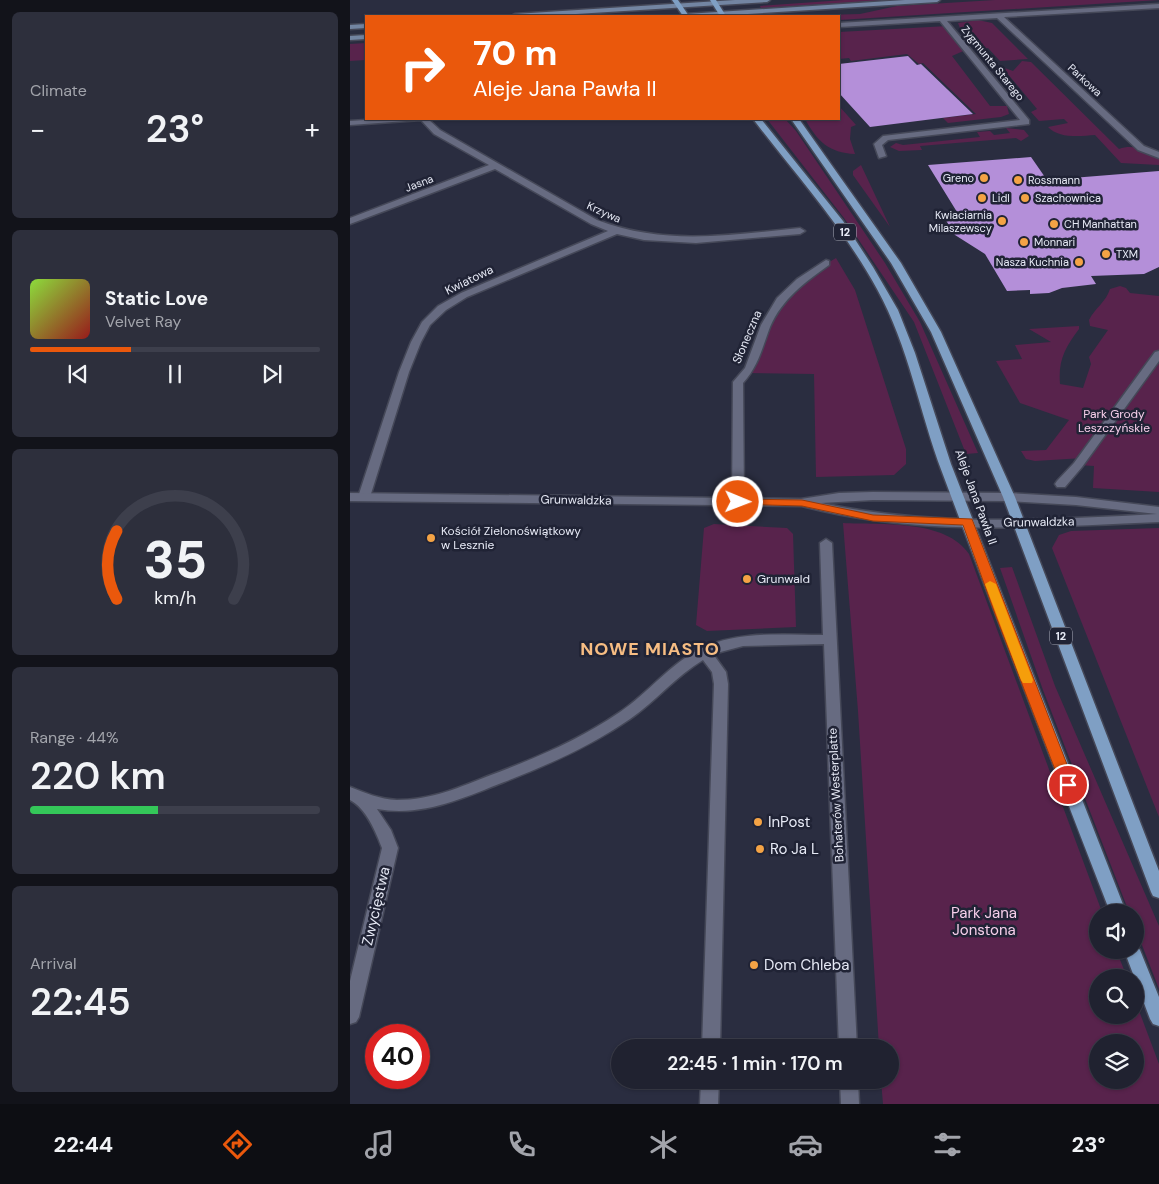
<!DOCTYPE html>
<html lang="en">
<head>
<meta charset="utf-8">
<style>
	:root { --surface:#202230; --page:#2d2f3c; --text:#f1f3f6; --muted:#a2a4ab; --line:#3d3f4c; --accent:#ea580c }
	body { margin:0; font-family:"DM Sans",sans-serif; background:var(--page); color:var(--text); height:100vh; display:flex; flex-direction:column; font-size:19px; white-space:nowrap }
	* { box-sizing:border-box; margin:0 }
	p { font-size:16px; color:var(--muted) }
	.icon { flex:none; width:28px; height:28px; fill:none; stroke:currentColor; stroke-width:2; stroke-linecap:round; stroke-linejoin:round }
	.map { position:relative; flex:1; overflow:hidden }
	.sheet { display:flex; flex-direction:column; gap:12px; padding:12px; background:#12131a; width:350px }
	.sheet>* { flex:none }
	.top-card { position:absolute; left:15px; top:15px; width:475px; height:105px; border-radius:0px; box-shadow:0 1px 4px #0004,0 0 0 1px var(--line); background:#ea580c; color:#fff; overflow:hidden }
	.tools { position:absolute; left:739px; top:904px; display:grid; gap:10px }
	.tools a { display:grid; place-items:center; width:55px; height:55px; border-radius:50%; background:var(--surface); box-shadow:0 1px 4px #0004,0 0 0 1px var(--line); font-size:25px }
	.speed { position:absolute; left:15px; top:1024px; display:flex; gap:10px; font-size:25px; font-weight:700; text-align:center }
	.speed>* { display:grid; place-content:center; width:65px; height:65px; border-radius:50%; background:var(--surface); box-shadow:0 1px 4px #0004,0 0 0 1px var(--line); line-height:1 }
	.speed .limit { border:8px solid #d22; background:#fff; color:#111 }
	.pin { position:absolute; display:grid; place-items:center; width:42px; height:42px; color:#fff; margin:-21px; border:2px solid #fff; border-radius:50%; box-shadow:0 1px 5px #0007 }
	.me { position:absolute; width:55px; margin:-28px; rotate:91deg; stroke-linejoin:round; filter:drop-shadow(0 0 4px #0008) }
	.turn { display:flex; align-items:center; gap:18px; height:105px; padding:0 25px; font-size:22px }
	.turn .icon { width:65px; height:65px; stroke-width:2.5 }
	.turn b { display:block; font-size:35px; line-height:42px }
	.big { font-size:38px; font-weight:600; line-height:1.1 }
	.sheet .widget { flex:1; display:flex; flex-direction:column; justify-content:center; gap:8px; min-width:0; padding:0 18px; border-radius:8px; background:var(--page) }
	.sheet .dial { align-items:center; gap:0 }
	.dial svg { height:130px; overflow:visible; fill:none; stroke:var(--line); stroke-width:7; stroke-linecap:round; text-anchor:middle }
	.dial text { fill:var(--text); stroke:none }
	.song { display:flex; align-items:center; gap:15px }
	.cover { width:60px; height:60px; border-radius:8px; background:linear-gradient(135deg,hsl(90 70% 55%),hsl(0 70% 35%)) }
	.played { height:5px; border-radius:2px; background:linear-gradient(90deg,var(--accent) 35%,var(--line) 35%) }
	.keys { display:flex; justify-content:space-around; direction:ltr }
	.heat { display:flex; justify-content:space-between; align-items:center; font-size:28px; direction:ltr }
	.charge { height:8px; border-radius:4px; background:linear-gradient(90deg,#34c759 44%,var(--line) 0) }
	.trip { position:absolute; left:261px; top:1039px; width:288px; height:50px; border-radius:25px; background:var(--surface); box-shadow:0 1px 4px #0004,0 0 0 1px var(--line); font-weight:600; line-height:50px; text-align:center }
	.dock { display:flex; height:80px; justify-content:space-around; align-items:center; background:#0d0e13; color:var(--muted) }
	.dock .icon { width:35px; height:35px }
	.dock .selected { color:var(--accent) }
	.dock b { font-size:22px; color:var(--text) }
	main { display:flex; flex:1; min-height:0 }
	.map>svg:first-child { display:block }
	.green { fill:#58234c; fill-rule:evenodd }
	.building { fill:#b48fd9 }
	.lines { fill:none; stroke-linecap:round; stroke-linejoin:round }
	.pedestrian-casing { stroke:#454858; stroke-width:3 }
	.minor-casing { stroke:#454858; stroke-width:3 }
	.tertiary-casing { stroke:#454858; stroke-width:3 }
	.secondary-casing { stroke:#454858; stroke-width:3 }
	.primary-casing { stroke:#454858; stroke-width:3 }
	.pedestrian { fill:#676b81; fill-rule:evenodd }
	.minor { fill:#676b81; fill-rule:evenodd }
	.tertiary { fill:#676b81; fill-rule:evenodd }
	.secondary { fill:#7385a2; fill-rule:evenodd }
	.primary { fill:#7f9fc4; fill-rule:evenodd }
	.route { fill:#ea580c; stroke:#983908 }
	.slow { fill:#f59e0b }
	.poi-dot { fill:#f4a345; stroke:#202335; stroke-width:2 }
	.labels { text-anchor:middle; stroke-width:5; stroke-linejoin:round; paint-order:stroke }
	.far-street-label { font-size:11px; fill:#e6e9f5; stroke:#202335 }
	.far-poi-label { font-size:11px; fill:#e6e9f5; stroke:#202335; text-anchor:start }
	.shield { fill:#202335; stroke:#abaebb; stroke-width:1 }
	.shield-label { font-size:11px; font-weight:bold; fill:#e6e9f5 }
	.street-label { font-size:12px; fill:#e6e9f5; stroke:#202335 }
	.park-label { font-size:12px; fill:#f7cfeb; stroke:#202335 }
	.poi-label { font-size:12px; fill:#e6e9f5; stroke:#202335; text-anchor:start }
	.near-poi-label { font-size:15px; fill:#e6e9f5; stroke:#202335; text-anchor:start }
	.near-street-label { font-size:15px; fill:#e6e9f5; stroke:#202335 }
	.near-park-label { font-size:15px; fill:#f7cfeb; stroke:#202335 }
	.district-label { font-size:18px; font-weight:bold; letter-spacing:1px; fill:#f7bd83; stroke:#202335 }
</style>
</head>
<body>
<main>
<section class="sheet">
<div class="widget"><p>Climate</p>
<div class="heat"><a>−</a><b class="big">23°</b><a>+</a></div>
</div>
<div class="widget">
<div class="song"><i class="cover"></i><div><b>Static Love</b><p>Velvet Ray</p></div></div>
<div class="played"></div>
<div class="keys"><svg class="icon" aria-label="previous" viewBox="0 0 24 24"><path d="M18 5L8 12l10 7zM5 5v14"/></svg><svg class="icon" aria-label="pause" viewBox="0 0 24 24"><path d="M8 5v14M16 5v14"/></svg><svg class="icon" aria-label="next" viewBox="0 0 24 24"><path d="M6 5l10 7-10 7zM19 5v14"/></svg></div>
</div>
<div class="widget dial"><svg viewBox="0 0 100 80">
<path d="M14 69A42 42 0 1 1 86 69"/>
<path d="M14 69A42 42 0 0 1 14 27" stroke="#ea580c"/>
<text x="50" y="56" font-size="32" font-weight="700">35</text>
<text x="50" y="72" font-size="11">km/h</text>
</svg></div>
<div class="widget"><p>Range · 44%</p><b class="big">220 km</b><div class="charge"></div></div>
<div class="widget"><p>Arrival</p><b class="big">22:45</b></div>
</section>
<div class="map">
<svg width="809" height="1104" viewBox="0 0 809 1104">
	<rect width="100%" height="100%" fill="#2a2d40"/>
	<!-- green -->
	<g class="green">
		<polygon points="494,0 538,0 411,8 410,6"/>
		<polygon points="645,0 809,0 489,20 489,16 441,16 510,14 547,6"/>
		<polygon points="628,20 642,23 678,59 650,61 638,48 626,49 611,31 608,23"/>
		<polygon points="598,26 618,49 602,56 640,106 657,106 659,114 651,117 598,123 593,118 626,114 573,63 569,64 557,54 501,61 499,58 489,59 489,32"/>
		<polygon points="16,43 16,60 0,61 0,44"/>
		<path d="M672,61L681,62L769,149C783,144 796,150 809,155V165L771,163L745,135C731,136 709,139 698,127L718,123L714,119L689,121L681,112L687,109L652,67L663,71Z"/>
		<path d="M489,106L506,125L501,127L500,139L505,154C479,153 467,141 455,119H489Z"/>
		<polygon points="417,119 435,119 446,131 535,263 570,322 628,453 616,454 564,322 494,218"/>
		<polygon points="656,128 674,130 679,136 671,141 666,138 570,146 572,150 549,151 540,147 546,143 553,145 630,137 627,132 640,131 644,135 660,133"/>
		<polygon points="511,165 540,227 503,175 503,171"/>
		<polygon points="486,258 505,290 556,449 556,464 544,475 466,477 464,374 396,373 423,311 461,273"/>
		<path d="M770,286L776,288L780,293L809,296V492L743,488L744,466L728,465L733,458L685,461L676,459L671,451L696,450L719,420L670,403L646,361L672,359L665,345L701,342L679,329L729,326V329C715,348 708,360 710,384L733,388L741,364L739,357L758,330L740,326L739,320C745,308 756,302 760,289Z"/>
		<path d="M493,523C530,525 596,519 619,554L752,912H748V950H766L777,977L748,978V1015H785V1000L809,1064V1104H533L531,1080H540V1048L529,1047L508,711ZM748,1042H785V1080H748Z"/>
		<polygon points="364,524 437,528 443,534 446,627 357,631 346,625 354,528"/>
		<polygon points="809,528 809,817 702,548 709,535 721,531"/>
		<polygon points="662,567 705,686 809,926 809,989 785,927 785,912 779,912 693,690 650,568"/>
	</g>
	<!-- building -->
	<g class="building">
		<polygon points="558,56 567,65 571,64 623,114 520,127 489,93 489,64"/>
		<polygon points="681,157 697,180 809,171 809,267 794,274 741,276 746,284 712,288 699,293 680,294 680,290 657,291 635,254 605,235 592,214 607,212 578,165"/>
	</g>
	<g class="lines">
		<defs>
			<polygon id="pedestrian" points="809,351 809,361 732,467 715,487 707,487 705,484 707,481 724,463 805,352"/>
			<g id="minor">
				<polygon points="809,4 809,8 654,17 794,146 809,152 809,158 788,150 647,18 597,21 679,120 679,124 538,140 532,145 536,156 529,158 524,144 533,136 670,120 590,21 489,27 489,23"/>
				<path d="M31,119H78L90,130L247,220C315,246 379,235 450,228L455,231L450,234L346,243L294,240L267,234L117,297L96,310L80,325L71,342L59,372L20,497L18,500H10L8,497L49,372L61,342L72,322L88,306L111,293L258,231L241,224L145,169L0,224V218L139,165L84,134L71,120L0,125V121Z"/>
				<path d="M476,260L479,261V265C455,282 432,299 420,327C412,348 409,365 393,383L394,502L388,506L384,505L382,502L383,382L395,368L411,325L427,298L447,279Z"/>
				<path d="M476,539L482,543L507,1048H489L474,644L393,646L363,654L376,672L378,684L370,1048H352L364,684L362,672L353,660C326,676 306,701 280,719C241,746 198,765 154,782C113,798 73,817 27,809L41,830L48,848L9,1017L6,1022L0,1024V981L32,848C26,832 16,808 0,800V787C16,793 29,799 47,800C82,800 110,787 141,775C186,758 231,739 270,712C298,693 320,664 350,649C388,630 433,635 473,635L470,543Z"/>
				<polygon points="351,1080 369,1080 368,1104 350,1104"/>
				<polygon points="490,1080 508,1080 509,1104 491,1104"/>
			</g>
			<path id="tertiary" d="M523,492L659,493L726,497L809,507V522C691,527 568,537 452,506L0,501V493L451,499L489,493ZM523,500L659,501L726,505L807,514C695,520 582,527 471,503Z"/>
			<g id="secondary">
				<polygon points="385,0 420,0 417,2 194,16 161,16 165,14"/>
				<polygon points="555,0 590,0 587,2 365,16 332,16 336,14"/>
				<polygon points="16,24 16,28 0,29 0,25"/>
				<polygon points="16,35 16,39 0,40 0,36"/>
			</g>
			<g id="primary">
				<polygon points="322,0 328,0 339,16 333,16"/>
				<polygon points="360,0 366,0 376,16 370,16"/>
				<path d="M403,119H411L493,221L523,267L548,310L565,353L601,464L776,912H760C703,766 647,619 592,472C569,411 559,347 527,289C493,227 446,175 403,119Z"/>
				<polygon points="441,119 449,119 551,263 591,332 665,497 809,871 809,898 803,896 801,892 653,497 581,332 541,263"/>
				<polygon points="785,944 790,950 809,997 809,1026 803,1024 800,1019 774,950 785,950"/>
			</g>
		</defs>
		<!-- pedestrian casing -->
		<use href="#pedestrian" class="pedestrian-casing"/>
		<!-- minor casing -->
		<use href="#minor" class="minor-casing"/>
		<!-- tertiary casing -->
		<use href="#tertiary" class="tertiary-casing"/>
		<!-- secondary casing -->
		<use href="#secondary" class="secondary-casing"/>
		<!-- primary casing -->
		<use href="#primary" class="primary-casing"/>
		<!-- pedestrian -->
		<use href="#pedestrian" class="pedestrian"/>
		<!-- minor -->
		<use href="#minor" class="minor"/>
		<!-- tertiary -->
		<use href="#tertiary" class="tertiary"/>
		<!-- secondary -->
		<use href="#secondary" class="secondary"/>
		<!-- primary -->
		<use href="#primary" class="primary"/>
	</g>
	<!-- route -->
	<polygon class="route" points="388,499 452,500 523,515 622,519 725,785 723,788 718,790 711,785 645,614 613,525 523,521 452,506 384,504 382,502"/>
	<!-- slow -->
	<polygon class="slow" points="640,581 646,584 683,680 682,683 673,683 671,680 635,584"/>
	<!-- markers -->
	<g class="poi-dot">
		<circle cx="634" cy="178" r="5"/>
		<circle cx="668" cy="180" r="5"/>
		<circle cx="632" cy="198" r="5"/>
		<circle cx="675" cy="198" r="5"/>
		<circle cx="652" cy="221" r="5"/>
		<circle cx="704" cy="224" r="5"/>
		<circle cx="674" cy="242" r="5"/>
		<circle cx="756" cy="254" r="5"/>
		<circle cx="729" cy="262" r="5"/>
		<circle cx="81" cy="538" r="5"/>
		<circle cx="397" cy="579" r="5"/>
		<circle cx="408" cy="822" r="5"/>
		<circle cx="410" cy="849" r="5"/>
		<circle cx="404" cy="965" r="5"/>
	</g>
	<g class="labels">
		<!-- far-street labels -->
		<g class="far-street-label">
			<text transform="translate(643 63) rotate(51)" y="4">Zygmunta Starego</text>
			<text transform="translate(735 80) rotate(43)" y="4">Parkowa</text>
			<text transform="translate(69 183) rotate(-21)" y="4">Jasna</text>
			<text transform="translate(254 212) rotate(24)" y="4">Krzywa</text>
		</g>
		<!-- far-poi labels -->
		<g class="far-poi-label">
			<text x="624" y="182" text-anchor="end">Greno</text>
			<text x="678" y="184">Rossmann</text>
			<text x="642" y="202">Lidl</text>
			<text x="685" y="202">Szachownica</text>
			<text x="642" y="219" text-anchor="end">Kwiaciarnia<tspan x="642" dy="13">Milaszewscy</tspan></text>
			<text x="714" y="228">CH Manhattan</text>
			<text x="684" y="246">Monnari</text>
			<text x="766" y="258">TXM</text>
			<text x="719" y="266" text-anchor="end">Nasza Kuchnia</text>
		</g>
		<!-- shield labels -->
		<g class="shield">
			<rect x="484" y="223.5" width="22" height="17" rx="4"/>
			<rect x="700" y="627.5" width="22" height="17" rx="4"/>
		</g>
		<g class="shield-label">
			<text x="495" y="236">12</text>
			<text x="711" y="640">12</text>
		</g>
		<!-- street labels -->
		<g class="street-label">
			<text transform="translate(119 280) rotate(-26)" y="4">Kwiatowa</text>
			<text transform="translate(397 337) rotate(-67)" y="4">Słoneczna</text>
			<text transform="translate(626 497) rotate(70)" y="4">Aleje Jana Pawła II</text>
			<text transform="translate(226 500) rotate(1)" y="4">Grunwaldzka</text>
			<text transform="translate(689 522) rotate(-1)" y="4">Grunwaldzka</text>
			<text transform="translate(486 795) rotate(-93)" y="4">Bohaterów Westerplatte</text>
		</g>
		<!-- park labels -->
		<g class="park-label">
			<text x="764" y="418">Park Grody<tspan x="764" dy="14">Leszczyńskie</tspan></text>
		</g>
		<!-- poi labels -->
		<g class="poi-label">
			<text x="91" y="535">Kościół Zielonoświątkowy<tspan x="91" dy="14">w Lesznie</tspan></text>
			<text x="407" y="583">Grunwald</text>
		</g>
		<!-- near-poi labels -->
		<g class="near-poi-label">
			<text x="418" y="827">InPost</text>
			<text x="420" y="854">Ro Ja L</text>
			<text x="414" y="970">Dom Chleba</text>
		</g>
		<!-- near-street labels -->
		<g class="near-street-label">
			<text transform="translate(26 906) rotate(-77)" y="5">Zwycięstwa</text>
		</g>
		<!-- near-park labels -->
		<g class="near-park-label">
			<text x="634" y="918">Park Jana<tspan x="634" dy="17">Jonstona</tspan></text>
		</g>
		<!-- district labels -->
		<g class="district-label">
			<text x="300" y="655">NOWE MIASTO</text>
		</g>
	</g>
</svg>
<div class="tools">
<a><svg class="icon" aria-label="sound" viewBox="0 0 24 24"><path d="M4 9h4l5-4v14l-5-4H4zM17 9q2 3 0 6"/></svg></a>
<a><svg class="icon" aria-label="search" viewBox="0 0 24 24"><circle cx="10" cy="10" r="6"/><path d="M15 15l6 6"/></svg></a>
<a><svg class="icon" aria-label="layers" viewBox="0 0 24 24"><path d="M12 4l9 5-9 5-9-5zM3 14l9 5 9-5"/></svg></a>
</div>
<div class="speed"><div class="limit">40</div></div>
<div class="pin" style="left:718px;top:785px;background:#d93025"><svg class="icon" aria-label="arrive" viewBox="0 0 24 24"><path d="M6 21V4h12l-3 4 3 4H6"/></svg></div>
<svg class="me" style="left:388px;top:502px" viewBox="-20 -20 40 40"><circle r="17" fill="#ea580c" stroke="#fff" stroke-width="3"/><path d="M0-11L8 9 0 5-8 9z" fill="#fff"/></svg>
<div class="trip">22:45 · 1 min · 170 m</div>
<div class="top-card">
<div class="turn"><svg class="icon" aria-label="right" viewBox="0 0 24 24"><path d="M7 20v-9h11M14 6l5 5-5 5"/></svg><div><b>70 m</b>Aleje Jana Pawła II</div></div>
</div>
</div>
</main>
<nav class="dock">
<b>22:44</b>
<svg class="icon selected" aria-label="directions" viewBox="0 0 24 24"><path d="M12 3l9 9-9 9-9-9zM9 14v-3h6M13 9l2 2-2 2"/></svg>
<svg class="icon" aria-label="music" viewBox="0 0 24 24"><path d="M9 18V5l10-2v13"/><circle cx="6" cy="18" r="3"/><circle cx="16" cy="16" r="3"/></svg>
<svg class="icon" aria-label="phone" viewBox="0 0 24 24"><path d="M5 4h4l2 5-3 2q2 4 5 5l2-3 5 2v4C11 20 4 13 5 4z"/></svg>
<svg class="icon" aria-label="climate" viewBox="0 0 24 24"><path d="M12 3v18M4 7l16 10M4 17L20 7"/></svg>
<svg class="icon" aria-label="car" viewBox="0 0 24 24"><path d="M5 17H2v-5l4-1 3-4h7l3 4 3 1v5h-3M9 17h6M6 11h13"/><circle cx="7" cy="17" r="2"/><circle cx="17" cy="17" r="2"/></svg>
<svg class="icon" aria-label="filters" viewBox="0 0 24 24"><path d="M4 7h16M4 17h16"/><circle cx="9" cy="7" r="2"/><circle cx="15" cy="17" r="2"/></svg>
<b>23°</b>
</nav>
</body>
</html>
